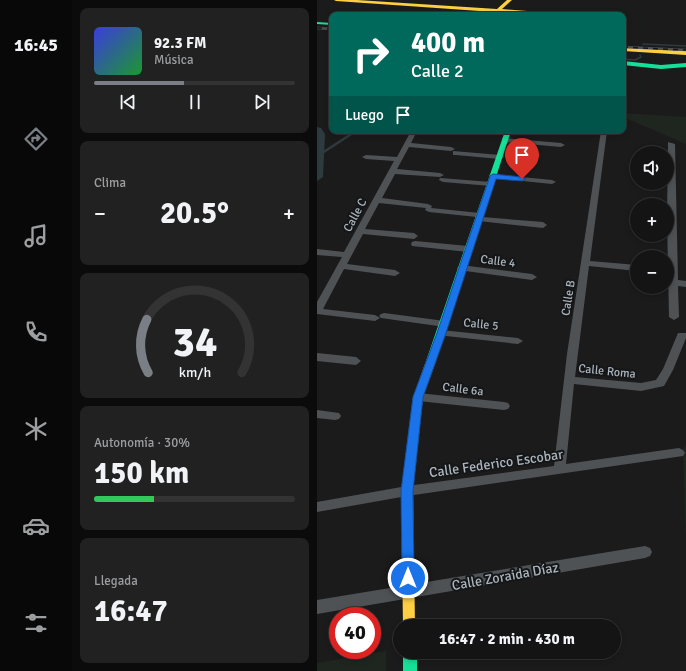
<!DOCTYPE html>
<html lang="es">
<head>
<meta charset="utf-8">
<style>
	:root { --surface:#141415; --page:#212122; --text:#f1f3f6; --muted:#9d9ea0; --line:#333334; --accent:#797f85 }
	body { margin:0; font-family:Signika,sans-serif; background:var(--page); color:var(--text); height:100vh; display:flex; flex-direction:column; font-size:15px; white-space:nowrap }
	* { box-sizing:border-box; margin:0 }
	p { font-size:13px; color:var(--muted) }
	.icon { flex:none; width:22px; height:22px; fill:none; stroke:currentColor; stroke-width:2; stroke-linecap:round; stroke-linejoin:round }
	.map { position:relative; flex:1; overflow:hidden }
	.details { display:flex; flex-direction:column; gap:8px; padding:8px; background:#0b0b0c; width:245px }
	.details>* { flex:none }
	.top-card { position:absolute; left:12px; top:12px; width:297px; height:122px; border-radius:8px; box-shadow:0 2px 6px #0003,0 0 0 1px var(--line); background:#00695c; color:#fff; overflow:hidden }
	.tools { position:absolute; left:313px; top:146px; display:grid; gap:8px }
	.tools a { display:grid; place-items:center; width:44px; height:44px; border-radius:50%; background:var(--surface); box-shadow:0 2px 6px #0003,0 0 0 1px var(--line); font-size:20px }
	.speed { position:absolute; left:12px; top:607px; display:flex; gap:8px; font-size:20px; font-weight:700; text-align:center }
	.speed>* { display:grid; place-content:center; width:52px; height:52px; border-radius:50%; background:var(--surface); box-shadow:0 2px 6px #0003,0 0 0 1px var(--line); line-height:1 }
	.speed .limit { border:6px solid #d22; background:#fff; color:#111 }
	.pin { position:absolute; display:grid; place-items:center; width:34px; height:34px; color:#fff; margin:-41px -17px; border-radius:50% 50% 50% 0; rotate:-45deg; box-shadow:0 0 4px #0007 }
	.pin .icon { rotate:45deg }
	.me { position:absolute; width:44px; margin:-22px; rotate:0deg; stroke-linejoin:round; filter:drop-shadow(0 0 3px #0008) }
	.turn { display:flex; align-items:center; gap:14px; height:84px; padding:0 16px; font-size:18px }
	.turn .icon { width:52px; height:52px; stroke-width:2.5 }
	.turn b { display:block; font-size:28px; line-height:34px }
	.then { display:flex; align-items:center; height:38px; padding:0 16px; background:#0003; gap:8px; font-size:15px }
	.big { font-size:30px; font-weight:700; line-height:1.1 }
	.details .card { flex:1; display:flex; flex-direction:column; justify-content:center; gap:6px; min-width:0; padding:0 14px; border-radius:8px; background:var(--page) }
	.details .dial { align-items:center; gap:0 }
	.dial svg { height:104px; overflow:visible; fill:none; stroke:var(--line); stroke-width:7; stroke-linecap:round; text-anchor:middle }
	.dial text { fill:var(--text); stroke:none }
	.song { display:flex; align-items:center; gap:12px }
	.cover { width:48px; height:48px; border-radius:6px; background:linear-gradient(135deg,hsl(240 70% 55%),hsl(130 70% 35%)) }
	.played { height:4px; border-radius:2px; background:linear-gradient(90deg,var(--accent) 45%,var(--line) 45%) }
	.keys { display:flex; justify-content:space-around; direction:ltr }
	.heat { display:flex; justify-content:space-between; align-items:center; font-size:22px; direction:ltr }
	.charge { height:6px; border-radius:3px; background:linear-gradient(90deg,#34c759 30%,var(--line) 0) }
	.trip { position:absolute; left:76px; top:619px; width:228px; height:40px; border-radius:20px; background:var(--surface); box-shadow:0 2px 6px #0003,0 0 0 1px var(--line); font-weight:700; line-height:40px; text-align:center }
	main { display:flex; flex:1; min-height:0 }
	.tab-bar { display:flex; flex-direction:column; width:72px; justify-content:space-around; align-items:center; background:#080808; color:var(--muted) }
	.tab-bar .icon { width:28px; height:28px }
	.tab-bar .selected { color:var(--accent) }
	.tab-bar b { font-size:18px; color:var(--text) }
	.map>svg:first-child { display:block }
	.green { fill:#1f261f }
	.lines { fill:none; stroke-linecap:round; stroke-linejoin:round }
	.stream-far1 { stroke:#2d3b3f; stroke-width:1.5 }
	.stream { stroke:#2d3b3f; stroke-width:2.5 }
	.river { fill:#2d3b3f; fill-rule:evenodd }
	.street { fill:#4f5255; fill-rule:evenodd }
	.fast { fill:#16e098; fill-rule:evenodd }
	.slow { fill:#ffcf43; fill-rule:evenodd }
	.rail-casing { stroke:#4f5254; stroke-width:2.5 }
	.rail { stroke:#151618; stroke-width:1.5; stroke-dasharray:5; stroke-linecap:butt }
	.route { fill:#1a73e8; stroke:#114b97 }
	.labels { text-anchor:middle; stroke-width:4; stroke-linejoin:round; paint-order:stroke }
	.street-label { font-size:12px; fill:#acb5bd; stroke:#151618 }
	.near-street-label { font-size:14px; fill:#acb5bd; stroke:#151618 }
</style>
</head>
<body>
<main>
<nav class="tab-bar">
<b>16:45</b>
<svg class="icon selected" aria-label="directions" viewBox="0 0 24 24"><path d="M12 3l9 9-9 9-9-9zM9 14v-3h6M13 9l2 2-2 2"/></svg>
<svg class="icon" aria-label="music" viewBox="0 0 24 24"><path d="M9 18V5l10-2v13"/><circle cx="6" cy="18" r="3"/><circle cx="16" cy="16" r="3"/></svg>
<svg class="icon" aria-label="phone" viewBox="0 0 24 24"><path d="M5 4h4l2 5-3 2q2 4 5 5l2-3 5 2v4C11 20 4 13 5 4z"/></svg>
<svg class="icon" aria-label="climate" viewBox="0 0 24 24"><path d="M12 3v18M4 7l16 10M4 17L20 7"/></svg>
<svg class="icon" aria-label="car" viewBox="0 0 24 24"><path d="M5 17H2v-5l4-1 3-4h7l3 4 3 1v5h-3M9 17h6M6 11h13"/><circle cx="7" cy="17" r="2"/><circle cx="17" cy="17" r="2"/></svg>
<svg class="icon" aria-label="filters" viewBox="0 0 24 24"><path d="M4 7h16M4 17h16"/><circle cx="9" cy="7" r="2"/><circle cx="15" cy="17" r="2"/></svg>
</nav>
<section class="details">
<div class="card">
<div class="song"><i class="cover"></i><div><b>92.3 FM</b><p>Música</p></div></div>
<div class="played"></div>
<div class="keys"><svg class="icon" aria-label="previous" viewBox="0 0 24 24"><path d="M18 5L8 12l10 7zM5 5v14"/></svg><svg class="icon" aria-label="pause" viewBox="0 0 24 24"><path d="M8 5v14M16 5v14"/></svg><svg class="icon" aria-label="next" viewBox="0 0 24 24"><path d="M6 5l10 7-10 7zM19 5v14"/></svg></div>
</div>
<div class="card"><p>Clima</p>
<div class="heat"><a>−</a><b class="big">20.5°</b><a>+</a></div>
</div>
<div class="card dial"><svg viewBox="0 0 100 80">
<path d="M14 69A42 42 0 1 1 86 69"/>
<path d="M14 69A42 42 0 0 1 13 28" stroke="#797f85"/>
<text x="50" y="56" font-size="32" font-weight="700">34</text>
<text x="50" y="72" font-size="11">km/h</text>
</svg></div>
<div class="card"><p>Autonomía · 30%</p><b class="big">150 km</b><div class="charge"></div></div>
<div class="card"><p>Llegada</p><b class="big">16:47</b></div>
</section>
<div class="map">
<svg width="369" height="671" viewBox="0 0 369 671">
	<rect width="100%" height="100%" fill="#1b1b1c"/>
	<!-- green -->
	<g class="green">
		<polygon points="306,113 369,117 369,144 306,117"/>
		<polygon points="369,444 369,542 366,450"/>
		<polygon points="69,651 69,671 0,671 0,663"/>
	</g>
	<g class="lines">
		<!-- stream-far1 -->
		<g class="stream-far1">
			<polyline points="326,44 369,46"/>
			<polyline points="306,59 318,60 324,57 323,55"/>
		</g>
		<!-- stream -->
		<polyline class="stream" points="2,155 39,131"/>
		<!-- river -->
		<polygon class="river" points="0,127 4,128 8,134 6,177 0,181"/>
		<!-- street -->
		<g class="street">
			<polygon points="94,131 100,131 94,143 134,147 138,149 134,151 92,147 80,169 123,173 127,175 123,177 78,174 65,198 111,204 115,206 114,208 163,213 167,215 165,217 226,222 230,225 226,228 162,221 158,219 160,217 112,212 108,210 109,208 62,203 48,229 97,233 101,236 97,239 46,234 30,264 78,270 83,273 78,276 27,269 6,309 58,315 63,318 58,321 0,314 0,302 25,257 0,255 0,249 27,252 77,161 49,159 45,157 49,155 80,157"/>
			<path d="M173,131H194V132C190,135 177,134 173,131Z"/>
			<polygon points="284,131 290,131 273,261 320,265 320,271 272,266 258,377 324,383 339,380 346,369 361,333 369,333 369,338 356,370 347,386 324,391 257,384 249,464 362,448 366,450 368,453 366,456 90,496 0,512 0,502 90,486 237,466 250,354"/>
			<polygon points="185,138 244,143 248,145 244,147 188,142 185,142"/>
			<polygon points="351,142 358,144 361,280 369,281 369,287 361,286 362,317 357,320 352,317 350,217"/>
			<polygon points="136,151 183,155 187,157 183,159 139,155 136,155"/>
			<polygon points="173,174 235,180 239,182 235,184 176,178 172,176"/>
			<polygon points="123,178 174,182 178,184 174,186 126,182 122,180"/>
			<polygon points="98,241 151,246 155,249 151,252 95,246 94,244 95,242"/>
			<polygon points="144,265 215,274 220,277 215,280 141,270 140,268"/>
			<polygon points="67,313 128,321 133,324 128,327 64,318 62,316 64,314"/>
			<polygon points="124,330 201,338 206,341 201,344 120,335 119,333 120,331"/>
			<polygon points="0,353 39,357 44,361 39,365 0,361"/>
			<polygon points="101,393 187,402 191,403 193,406 191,409 187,410 101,401 97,400 96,397 97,394"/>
			<polygon points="0,410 22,413 24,416 22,419 18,420 0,418"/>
			<polygon points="328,546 333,548 335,552 333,556 328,558 0,614 0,600"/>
		</g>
		<!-- fast -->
		<g class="fast">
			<rect x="234" y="13" width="4" height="2"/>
			<polygon points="0,22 15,23 15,25 0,24"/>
			<polygon points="306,61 344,65 369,63 369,67 344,69 306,65"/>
			<polygon points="188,131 194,131 118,364 116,366 110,366 108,364"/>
			<rect x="86" y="652" width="14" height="19"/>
		</g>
		<!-- slow -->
		<g class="slow">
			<polygon points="17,0 40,0 180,9 190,0 195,0 185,9 236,13 238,14 230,15 182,12 179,15 174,15 177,12 19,1"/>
			<polygon points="306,47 369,51 369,55 306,51"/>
			<polygon points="113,361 116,362 118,364 106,397 96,491 98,626 86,626 84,491 96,397 108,364 110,362"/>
		</g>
		<defs>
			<g id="rail">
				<polyline points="0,28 15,29"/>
				<polyline points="306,47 369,50"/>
			</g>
		</defs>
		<!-- rail casing -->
		<use href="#rail" class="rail-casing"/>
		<!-- rail -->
		<use href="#rail" class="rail"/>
	</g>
	<!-- route -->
	<polygon class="route" points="176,174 205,177 209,179 205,181 179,179 129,333 106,397 96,491 97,578 95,582 91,583 86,582 85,578 84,491 96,397 120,333 173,176"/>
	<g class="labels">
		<!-- street labels -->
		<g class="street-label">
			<text transform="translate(38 215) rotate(-62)" y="4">Calle C</text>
			<text transform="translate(181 261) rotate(7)" y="4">Calle 4</text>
			<text transform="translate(251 298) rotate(-81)" y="4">Calle B</text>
			<text transform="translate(164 324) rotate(6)" y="4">Calle 5</text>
			<text transform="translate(290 371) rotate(6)" y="4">Calle Roma</text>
			<text transform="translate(146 389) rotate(7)" y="4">Calle 6a</text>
		</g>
		<!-- near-street labels -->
		<g class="near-street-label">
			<text transform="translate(179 463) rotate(-8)" y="5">Calle Federico Escobar</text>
			<text transform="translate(188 576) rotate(-10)" y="5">Calle Zoraida Díaz</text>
		</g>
	</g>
</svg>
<div class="tools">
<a><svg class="icon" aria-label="sound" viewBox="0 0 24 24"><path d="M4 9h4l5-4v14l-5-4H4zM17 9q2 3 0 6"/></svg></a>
<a>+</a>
<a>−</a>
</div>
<div class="speed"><div class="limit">40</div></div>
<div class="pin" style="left:205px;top:179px;background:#d93025"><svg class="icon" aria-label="arrive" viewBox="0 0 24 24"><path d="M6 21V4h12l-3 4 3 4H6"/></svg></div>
<svg class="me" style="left:91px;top:578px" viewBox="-20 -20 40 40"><circle r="17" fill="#1a73e8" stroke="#fff" stroke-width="3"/><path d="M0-11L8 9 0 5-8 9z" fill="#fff"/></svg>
<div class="trip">16:47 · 2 min · 430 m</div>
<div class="top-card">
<div class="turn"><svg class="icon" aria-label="right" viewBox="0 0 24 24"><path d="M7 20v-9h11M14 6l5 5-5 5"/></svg><div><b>400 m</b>Calle 2</div></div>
<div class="then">Luego<svg class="icon" aria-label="arrive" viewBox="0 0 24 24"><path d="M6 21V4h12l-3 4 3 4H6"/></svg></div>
</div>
</div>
</main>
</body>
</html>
